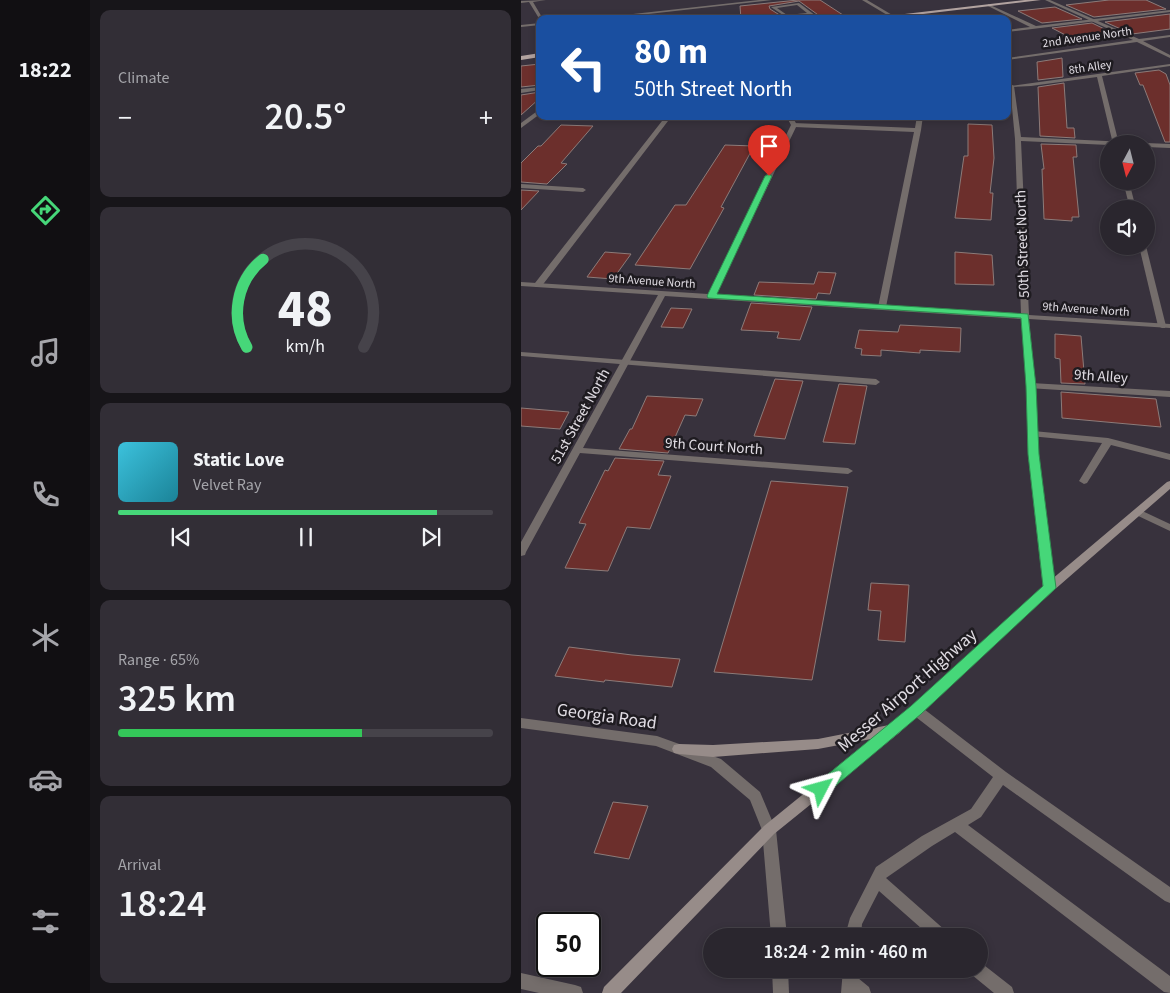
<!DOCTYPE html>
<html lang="en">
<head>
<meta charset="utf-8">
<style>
	:root { --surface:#2a262e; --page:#322e36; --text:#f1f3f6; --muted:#a5a5aa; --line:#46434a; --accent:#46d779 }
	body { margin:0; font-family:"Source Sans 3",sans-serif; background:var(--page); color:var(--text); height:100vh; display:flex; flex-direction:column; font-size:19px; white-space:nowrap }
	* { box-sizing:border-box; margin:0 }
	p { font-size:16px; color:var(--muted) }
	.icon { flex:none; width:28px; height:28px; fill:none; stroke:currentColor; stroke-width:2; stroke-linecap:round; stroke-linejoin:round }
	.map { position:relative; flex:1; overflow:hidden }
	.side { display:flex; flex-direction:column; gap:10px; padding:10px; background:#171519; width:431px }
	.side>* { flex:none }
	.hud { position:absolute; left:15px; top:15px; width:475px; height:105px; border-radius:10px; box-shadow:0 2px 8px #0003,0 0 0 1px var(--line); background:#1a4fa0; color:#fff; overflow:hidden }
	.needle { width:32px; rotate:187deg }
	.tools { position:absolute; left:579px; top:135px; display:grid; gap:10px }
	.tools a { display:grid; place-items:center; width:55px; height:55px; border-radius:50%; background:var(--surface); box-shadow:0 2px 8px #0003,0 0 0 1px var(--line); font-size:25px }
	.speed { position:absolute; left:15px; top:912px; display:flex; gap:10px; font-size:25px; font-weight:700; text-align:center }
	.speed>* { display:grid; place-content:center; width:65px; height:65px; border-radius:50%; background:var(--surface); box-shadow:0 2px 8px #0003,0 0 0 1px var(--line); line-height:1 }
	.speed .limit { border:2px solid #111; border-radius:8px; background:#fff; color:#111 }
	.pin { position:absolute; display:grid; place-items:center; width:42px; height:42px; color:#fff; margin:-51px -21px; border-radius:50% 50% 50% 0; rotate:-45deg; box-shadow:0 0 5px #0007 }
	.pin .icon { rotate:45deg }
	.me { position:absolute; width:55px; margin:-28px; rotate:51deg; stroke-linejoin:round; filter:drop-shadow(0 0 4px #0008) }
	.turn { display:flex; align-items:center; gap:18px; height:105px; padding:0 15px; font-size:22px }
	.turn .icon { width:65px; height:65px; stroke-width:2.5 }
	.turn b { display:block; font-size:35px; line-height:42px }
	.big { font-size:38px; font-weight:600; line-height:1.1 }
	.side .card { flex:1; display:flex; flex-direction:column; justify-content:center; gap:8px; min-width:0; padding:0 18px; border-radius:10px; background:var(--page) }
	.side .dial { align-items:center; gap:0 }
	.dial svg { height:130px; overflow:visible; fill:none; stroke:var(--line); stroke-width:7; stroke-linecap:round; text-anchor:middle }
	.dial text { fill:var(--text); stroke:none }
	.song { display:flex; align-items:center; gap:15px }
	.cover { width:60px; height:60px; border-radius:8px; background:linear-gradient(135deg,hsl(190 70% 55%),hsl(190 70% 35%)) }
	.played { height:5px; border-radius:2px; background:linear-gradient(90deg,var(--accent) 85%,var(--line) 85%) }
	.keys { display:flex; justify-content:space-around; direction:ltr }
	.heat { display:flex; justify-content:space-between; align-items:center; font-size:28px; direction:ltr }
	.charge { height:8px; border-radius:4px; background:linear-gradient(90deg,#34c759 65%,var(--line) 0) }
	.trip { position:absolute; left:182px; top:928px; width:285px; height:50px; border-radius:25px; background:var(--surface); box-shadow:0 2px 8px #0003,0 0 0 1px var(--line); font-weight:600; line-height:50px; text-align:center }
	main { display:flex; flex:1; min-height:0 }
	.tabs { display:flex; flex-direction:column; width:90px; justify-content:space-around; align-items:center; background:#110f12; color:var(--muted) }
	.tabs .icon { width:35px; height:35px }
	.tabs .on { color:var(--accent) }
	.tabs b { font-size:22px; color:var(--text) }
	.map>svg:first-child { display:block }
	.building { fill:#6c2f2c; stroke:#8c7b79 }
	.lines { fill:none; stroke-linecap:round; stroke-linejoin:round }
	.lane { fill:#746d6b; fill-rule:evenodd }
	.street { fill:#746d6b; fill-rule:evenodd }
	.secondary { fill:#978c89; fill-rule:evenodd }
	.primary { fill:#b2a3a0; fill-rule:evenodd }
	.route { fill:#46d779; stroke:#2e8c4f }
	.labels { text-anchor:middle; stroke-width:5; stroke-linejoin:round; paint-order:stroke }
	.far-street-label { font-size:12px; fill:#e0dce3; stroke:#1e1b20 }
	.street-label { font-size:15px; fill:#e0dce3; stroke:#1e1b20 }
	.near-street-label { font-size:18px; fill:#e0dce3; stroke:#1e1b20 }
</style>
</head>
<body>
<main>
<nav class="tabs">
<b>18:22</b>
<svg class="icon on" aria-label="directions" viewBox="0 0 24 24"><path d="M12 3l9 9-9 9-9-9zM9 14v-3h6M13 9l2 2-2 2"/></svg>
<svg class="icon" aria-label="music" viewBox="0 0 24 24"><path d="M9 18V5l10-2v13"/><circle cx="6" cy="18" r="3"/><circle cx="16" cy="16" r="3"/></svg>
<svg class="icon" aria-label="phone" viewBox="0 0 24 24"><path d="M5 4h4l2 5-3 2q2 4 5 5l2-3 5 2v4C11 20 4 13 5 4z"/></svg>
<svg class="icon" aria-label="climate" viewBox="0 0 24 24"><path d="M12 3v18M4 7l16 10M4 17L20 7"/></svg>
<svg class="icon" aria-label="car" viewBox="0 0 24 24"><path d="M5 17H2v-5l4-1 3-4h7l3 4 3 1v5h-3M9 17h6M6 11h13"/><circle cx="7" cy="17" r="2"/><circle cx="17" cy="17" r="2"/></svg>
<svg class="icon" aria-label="filters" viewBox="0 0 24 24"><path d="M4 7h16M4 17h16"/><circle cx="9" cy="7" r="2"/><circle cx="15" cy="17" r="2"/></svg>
</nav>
<section class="side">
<div class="card"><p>Climate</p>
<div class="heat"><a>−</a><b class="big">20.5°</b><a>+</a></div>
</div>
<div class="card dial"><svg viewBox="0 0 100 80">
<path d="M14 69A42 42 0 1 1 86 69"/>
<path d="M14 69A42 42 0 0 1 24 15" stroke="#46d779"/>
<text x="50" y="56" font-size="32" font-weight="700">48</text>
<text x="50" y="72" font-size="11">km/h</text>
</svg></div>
<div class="card">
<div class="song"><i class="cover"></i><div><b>Static Love</b><p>Velvet Ray</p></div></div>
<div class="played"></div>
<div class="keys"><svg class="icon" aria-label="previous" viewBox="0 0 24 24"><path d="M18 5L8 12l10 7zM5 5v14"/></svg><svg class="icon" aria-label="pause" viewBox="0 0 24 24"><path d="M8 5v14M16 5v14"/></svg><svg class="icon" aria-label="next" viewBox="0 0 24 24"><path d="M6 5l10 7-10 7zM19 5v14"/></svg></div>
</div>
<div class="card"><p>Range · 65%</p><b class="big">325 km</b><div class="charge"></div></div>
<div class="card"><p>Arrival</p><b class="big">18:24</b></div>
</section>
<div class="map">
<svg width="649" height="993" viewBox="0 0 649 993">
	<rect width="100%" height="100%" fill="#38323d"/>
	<!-- building -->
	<g class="building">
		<polygon points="277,0 299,0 322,15 300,17 278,1 248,6 249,9 265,19 220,19 219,6"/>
		<polygon points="588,0 625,0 645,9 573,17 545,5"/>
		<polygon points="534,7 561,19 521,23 497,11"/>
		<polygon points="649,14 649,29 611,34 584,22"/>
		<polygon points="571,23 598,36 556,41 531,28"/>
		<polygon points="541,58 542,77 517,80 516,62"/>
		<polygon points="19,64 19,85 0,87 0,66"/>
		<polygon points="638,70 645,74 649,85 649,142 644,142 622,85 619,85 614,73"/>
		<polygon points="543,83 546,128 553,128 554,138 519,136 517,87"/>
		<polygon points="19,92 19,98 0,115 0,95"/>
		<polygon points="447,124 471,125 473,158 469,193 472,193 470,220 434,218 443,156 447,156"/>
		<polygon points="40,125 72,126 40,163 46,164 26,184 0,182 0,163 17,146 20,146"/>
		<polygon points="520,144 555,145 556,157 552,157 558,217 551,217 551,221 523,219 521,169 523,169"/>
		<polygon points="204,145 233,146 200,207 203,208 169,269 114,265 154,205 165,205"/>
		<polygon points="0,190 18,191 0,210"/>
		<polygon points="84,252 110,254 92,279 66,277"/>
		<polygon points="434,252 471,255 473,285 434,284"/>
		<polygon points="297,272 315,273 309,294 297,293 295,299 233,295 238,282 293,284"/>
		<polygon points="230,303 291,307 279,340 256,338 258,332 220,330"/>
		<polygon points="150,308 171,309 162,328 140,327"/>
		<polygon points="379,325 440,328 439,352 399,350 399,353 360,350 360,356 340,355 341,349 334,348 338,330 377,332"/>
		<polygon points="534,334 560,336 564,384 540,383 539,359 534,358"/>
		<polygon points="254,379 282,381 264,439 233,436"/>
		<polygon points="318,384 346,386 334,444 302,442"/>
		<polygon points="540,392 635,399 640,427 541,418"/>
		<polygon points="126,396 182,399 175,416 164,415 147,453 98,449 109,429 111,429"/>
		<polygon points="0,408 48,412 39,429 0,426"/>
		<polygon points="94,458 143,461 137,475 150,476 129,529 106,527 87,571 44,568 65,524 58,523 84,470 87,471"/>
		<polygon points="250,481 327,487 291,680 193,672"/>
		<polygon points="350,583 388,585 384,642 357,640 360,611 347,610"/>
		<polygon points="48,647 111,655 159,659 151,687 84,680 83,682 34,676"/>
		<polygon points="92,802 127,806 108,859 73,853"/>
	</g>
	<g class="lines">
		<!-- lane -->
		<g class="lane">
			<polygon points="238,0 251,0 83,19 67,19"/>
			<path d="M278,3L299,19H294L289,15L265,17L250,7ZM276,5L286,13L266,15L256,8Z"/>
			<polygon points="467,4 515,26 649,10 649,12 486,32 486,30 509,27 467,6"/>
			<polygon points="19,23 19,25 0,27 0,25"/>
			<polygon points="649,64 649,66 581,76 598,144 592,144 576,77 510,86 491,87 489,86"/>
			<polygon points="19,87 19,90 0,93 0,89"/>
			<polygon points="136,116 142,116 147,121 20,287 14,287 14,283 141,121"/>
			<polygon points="396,116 402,116 400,130 365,307 361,309 357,307 393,132 273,127 270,125 273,123 394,128"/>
			<polygon points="602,181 608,181 615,209 609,209"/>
			<polygon points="0,184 62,188 65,190 62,192 0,188"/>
			<polygon points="618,246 625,246 645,326 644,328 641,328 637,326"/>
			<polygon points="0,352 355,379 359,382 355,385 0,356"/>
			<polygon points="510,383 649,391 649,397 507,388 506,386 507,384"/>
			<polygon points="512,431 587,438 649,454 649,460 590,445 566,483 563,484 558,481 581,443 509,436 507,434 509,432"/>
			<polygon points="617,509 649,524 649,531 613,514 612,512"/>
			<polygon points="395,705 399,706 485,772 649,887 649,903 644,901 482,785 460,817 447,825 649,976 649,993 643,992 434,832 411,846 365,878 425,931 428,936 409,936 358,891 341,924 340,936 324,936 329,918 355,867 401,836 450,809 472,777 391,714 389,710 391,706"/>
			<polygon points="459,962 491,987 493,993 473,993 451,975 449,969 459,969"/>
			<polygon points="322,969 338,969 337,978 348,987 350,993 320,993"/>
			<polygon points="0,973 54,985 60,987 62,993 18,993 0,989"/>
		</g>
		<!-- street -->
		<g class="street">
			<polygon points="25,0 12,2 22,19 19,20 8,2 0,3 0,1"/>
			<polygon points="341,0 346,0 378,19 373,19"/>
			<polygon points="524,0 529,0 618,39 649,35 649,37 622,41 649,55 649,58 616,42 486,60 486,58 612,40"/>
			<polygon points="486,82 493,86 500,137 606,142 609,144 588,145 500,141 508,315 649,324 649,328 508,319 514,386 517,454 534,588 532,591 524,591 522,588 507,454 506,386 500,319 144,296 62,448 327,468 332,471 327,474 59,453 5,552 4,555 0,556 0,542 137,295 0,286 0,282 187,294 270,125 265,116 271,116 276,125 195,294 500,314 494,139 489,87 486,85"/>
			<polygon points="19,109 19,114 0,128 0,123"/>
			<polygon points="625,143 649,144 649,148 625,147 625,144 623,144"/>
			<polygon points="0,718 136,736 200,759 239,792 255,830 266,936 250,936 241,830 229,800 190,767 135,746 0,728"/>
			<polygon points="251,969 267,969 268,993 252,993"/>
		</g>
		<!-- secondary -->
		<polygon class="secondary" points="649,481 649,489 532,591 378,733 253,834 100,993 81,993 83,987 243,826 350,739 297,749 192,757 158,754 153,753 151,749 153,745 158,744 192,745 297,739 368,725 391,706 524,585 646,482"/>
		<!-- primary -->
		<g class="primary">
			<polygon points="504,0 520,0 360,19 341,19"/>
			<polygon points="19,53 19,57 0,60 0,56"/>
		</g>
	</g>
	<!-- route -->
	<polygon class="route" points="248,174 251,176 196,294 507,314 515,386 518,454 535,588 400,714 306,793 300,795 295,793 293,789 295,784 390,706 522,586 507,454 505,386 500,318 187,298 186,296 244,176"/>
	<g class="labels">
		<!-- far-street labels -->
		<g class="far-street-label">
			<text transform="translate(566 37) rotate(-8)" y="4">2nd Avenue North</text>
			<text transform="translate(569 67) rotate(-8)" y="4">8th Alley</text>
			<text transform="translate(131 281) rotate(4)" y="4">9th Avenue North</text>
			<text transform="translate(565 309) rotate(4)" y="4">9th Avenue North</text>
		</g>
		<!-- street labels -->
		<g class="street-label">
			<text transform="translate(501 244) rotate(-92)" y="5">50th Street North</text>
			<text transform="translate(580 376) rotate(4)" y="5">9th Alley</text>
			<text transform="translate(59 416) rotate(-61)" y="5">51st Street North</text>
			<text transform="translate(193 446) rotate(4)" y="5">9th Court North</text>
		</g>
		<!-- near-street labels -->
		<g class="near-street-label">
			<text transform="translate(386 690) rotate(-41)" y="6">Messer Airport Highway</text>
			<text transform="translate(86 716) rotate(8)" y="6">Georgia Road</text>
		</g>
	</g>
</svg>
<div class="tools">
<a><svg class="needle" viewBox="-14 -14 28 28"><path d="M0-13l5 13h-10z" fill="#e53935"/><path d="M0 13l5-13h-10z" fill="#a5a5aa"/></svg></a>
<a><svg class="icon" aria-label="sound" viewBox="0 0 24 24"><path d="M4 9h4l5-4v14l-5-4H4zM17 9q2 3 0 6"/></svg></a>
</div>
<div class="speed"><div class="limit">50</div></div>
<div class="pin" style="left:248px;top:176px;background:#d93025"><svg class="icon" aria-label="arrive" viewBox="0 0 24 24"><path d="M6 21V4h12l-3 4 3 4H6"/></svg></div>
<svg class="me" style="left:300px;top:789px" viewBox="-20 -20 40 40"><path d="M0-17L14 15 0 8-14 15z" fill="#46d779" stroke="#fff" stroke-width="4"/></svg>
<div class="trip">18:24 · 2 min · 460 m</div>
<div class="hud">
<div class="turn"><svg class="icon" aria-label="left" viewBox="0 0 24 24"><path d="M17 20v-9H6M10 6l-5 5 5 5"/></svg><div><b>80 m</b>50th Street North</div></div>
</div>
</div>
</main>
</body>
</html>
